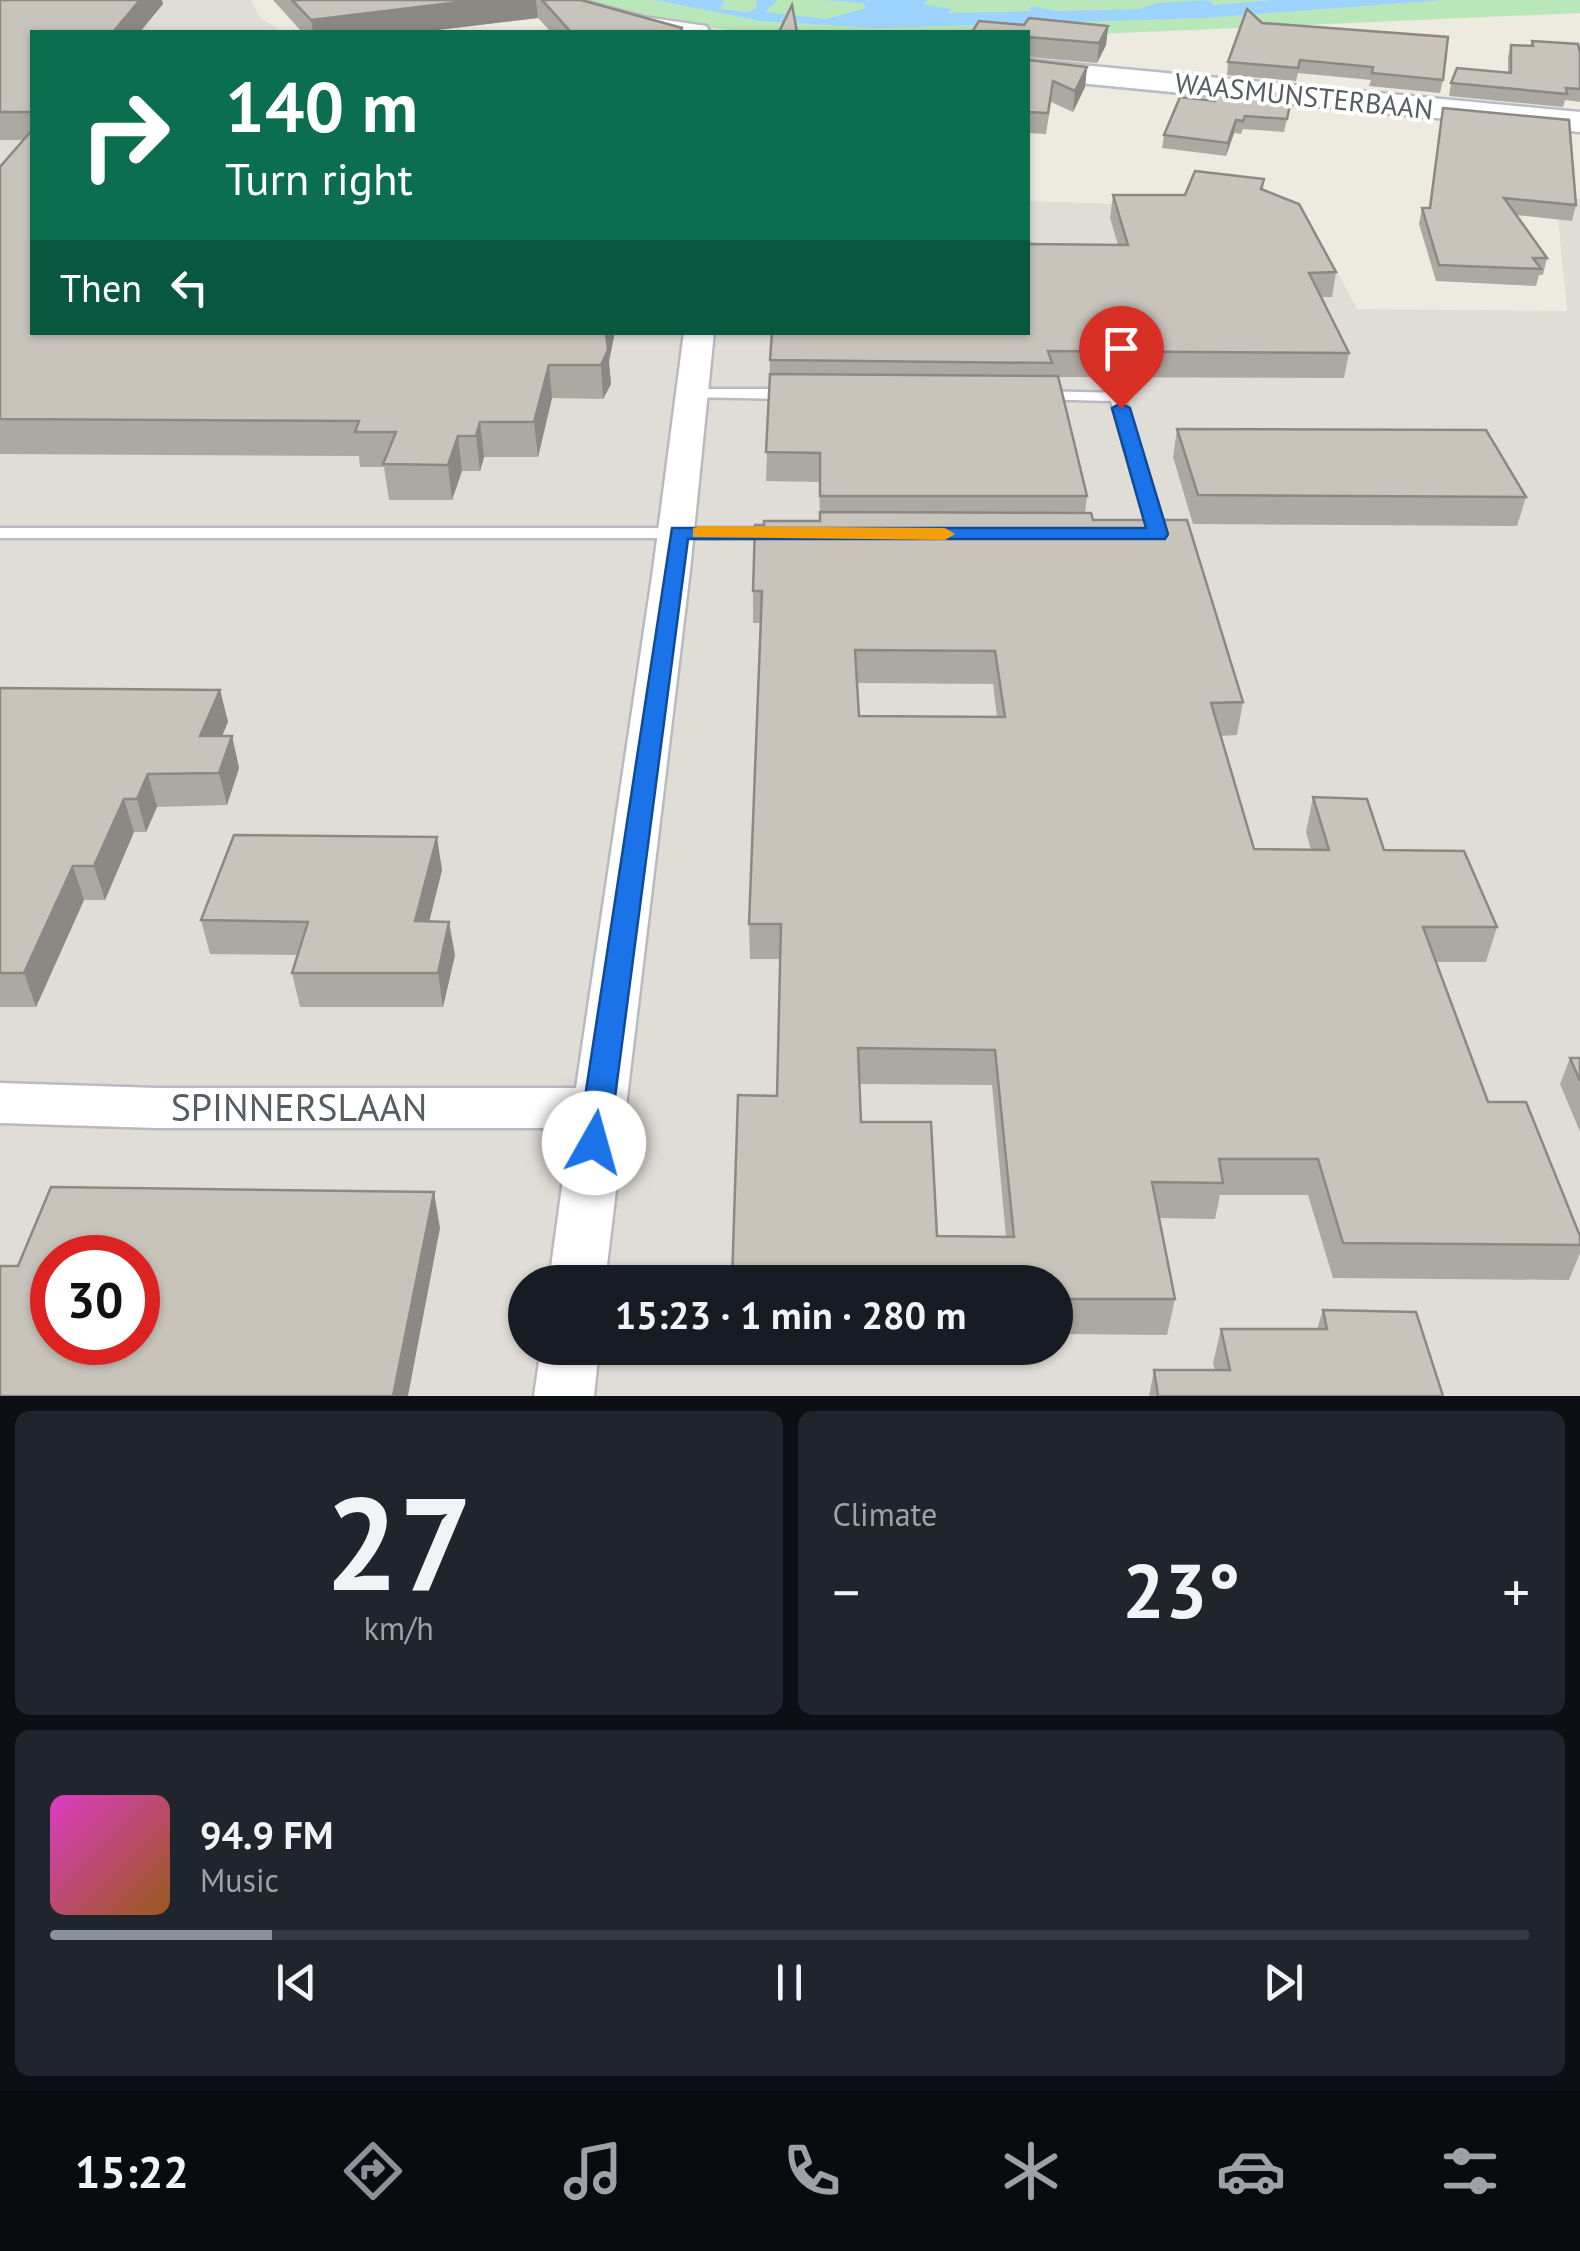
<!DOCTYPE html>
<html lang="en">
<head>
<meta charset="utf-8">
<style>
	:root { --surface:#171b24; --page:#20242c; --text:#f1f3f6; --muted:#9ea1a6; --line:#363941; --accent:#8c9099 }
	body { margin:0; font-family:"PT Sans",sans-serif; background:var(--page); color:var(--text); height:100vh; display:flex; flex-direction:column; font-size:38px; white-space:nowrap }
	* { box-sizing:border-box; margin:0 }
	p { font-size:32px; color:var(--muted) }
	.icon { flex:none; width:55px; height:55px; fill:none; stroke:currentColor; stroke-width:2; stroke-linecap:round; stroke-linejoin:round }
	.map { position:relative; height:1396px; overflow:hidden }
	.details { display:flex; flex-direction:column; gap:15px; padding:15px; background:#0d0f14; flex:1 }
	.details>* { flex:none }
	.hud { position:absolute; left:30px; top:30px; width:1000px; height:305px; border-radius:0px; box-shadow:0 2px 8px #0004; background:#0b6e4f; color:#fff; overflow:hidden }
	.speed { position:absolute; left:30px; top:1235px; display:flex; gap:20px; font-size:50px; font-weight:700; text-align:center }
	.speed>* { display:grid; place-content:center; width:130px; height:130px; border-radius:50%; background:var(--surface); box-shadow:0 2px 8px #0004; line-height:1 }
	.speed .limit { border:15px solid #d22; background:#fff; color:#111 }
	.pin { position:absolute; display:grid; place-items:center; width:85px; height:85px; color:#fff; margin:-102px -42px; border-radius:50% 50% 50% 0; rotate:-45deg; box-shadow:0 0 10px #0007 }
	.pin .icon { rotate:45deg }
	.me { position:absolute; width:110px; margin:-55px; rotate:7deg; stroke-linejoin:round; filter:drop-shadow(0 0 8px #0008) }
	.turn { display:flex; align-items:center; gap:35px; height:210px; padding:0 30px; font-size:45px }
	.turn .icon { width:130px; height:130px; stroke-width:2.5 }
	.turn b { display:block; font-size:70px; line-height:85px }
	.then { display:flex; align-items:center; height:95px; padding:0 30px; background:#0003; gap:20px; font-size:38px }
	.big { font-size:75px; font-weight:700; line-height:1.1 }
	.details .widget { flex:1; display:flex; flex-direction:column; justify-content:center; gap:15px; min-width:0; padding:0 35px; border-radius:15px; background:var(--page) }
	.details .dial { align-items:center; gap:0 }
	.dial b { font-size:130px; line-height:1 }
	.song { display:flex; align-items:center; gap:30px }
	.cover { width:120px; height:120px; border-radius:15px; background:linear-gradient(135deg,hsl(310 70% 55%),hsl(30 70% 35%)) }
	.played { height:10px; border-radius:5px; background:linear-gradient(90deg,var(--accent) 15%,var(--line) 15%) }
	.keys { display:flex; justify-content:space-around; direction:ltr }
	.heat { display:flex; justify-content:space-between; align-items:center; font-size:55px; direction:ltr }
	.details .tiles { flex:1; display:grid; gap:15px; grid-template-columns:1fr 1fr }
	.widget:last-child { grid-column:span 2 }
	.trip { position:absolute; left:508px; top:1265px; width:565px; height:100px; border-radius:50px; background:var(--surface); box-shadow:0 2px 8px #0004; font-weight:700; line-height:100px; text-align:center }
	.menu { display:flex; height:160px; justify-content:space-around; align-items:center; background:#090b0e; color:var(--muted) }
	.menu .icon { width:70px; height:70px }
	.menu .active { color:var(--accent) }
	.menu b { font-size:45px; color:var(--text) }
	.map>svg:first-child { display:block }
	.industrial { fill:#e0ddd7; fill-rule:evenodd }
	.green { fill:#bae7ba }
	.water { fill:#9dd4ff }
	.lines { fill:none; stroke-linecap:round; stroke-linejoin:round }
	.lane-casing { stroke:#b8bac0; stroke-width:5 }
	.street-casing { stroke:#b8bac0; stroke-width:5 }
	.secondary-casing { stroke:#b8bcc3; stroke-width:5 }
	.lane { fill:#fff; fill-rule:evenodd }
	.street { fill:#fff; fill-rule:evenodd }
	.secondary { fill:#fff; fill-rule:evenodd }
	.wall { fill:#aca9a2; fill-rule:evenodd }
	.shaded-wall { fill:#8c8984 }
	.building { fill:#c8c4bc; stroke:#8c8984; stroke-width:2.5; fill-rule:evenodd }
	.route { fill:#1a73e8; stroke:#114b97; stroke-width:2.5 }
	.slow { fill:#f59e0b }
	.labels { text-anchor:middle; stroke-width:8; stroke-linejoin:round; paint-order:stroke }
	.far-street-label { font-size:28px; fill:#585c62; stroke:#fff }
	.near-street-label { font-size:38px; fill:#585c62; stroke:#fff }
</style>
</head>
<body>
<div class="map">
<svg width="1580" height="1396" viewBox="0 0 1580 1396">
	<rect width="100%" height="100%" fill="#edeadf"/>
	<!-- industrial -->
	<path class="industrial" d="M0,0H251L261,18L281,32H32V332H1028V201L1304,210L1357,309L1567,311L1556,197L1580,199V1396H0ZM52,1258H138V1342H52ZM525,1282H1055V1348H525Z"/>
	<!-- green -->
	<polygon class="green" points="580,0 1580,0 1580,13 1028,37 1028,32 746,32 668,22"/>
	<!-- water -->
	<polygon class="water" points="655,0 725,0 720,9 749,12 757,7 756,0 778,0 765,12 826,19 866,8 863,3 821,0 929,0 923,4 952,9 949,13 1034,11 1029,9 1032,6 1057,11 1140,9 1156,3 1208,0 1213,5 1272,0 1445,0 1204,18 877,28 760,21"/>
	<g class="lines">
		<defs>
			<g id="lane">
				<polygon points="693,389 793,389 801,394 793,399 687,397 685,394"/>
				<polygon points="1037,391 1123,393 1167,535 1164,539 1147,540 1138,535 1148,530 1111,401 1031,399 1029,396"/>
				<polygon points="0,528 778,528 787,533 778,538 0,538"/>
			</g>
			<g id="street">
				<polygon points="684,332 714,332 690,570 605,1282 549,1282 570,1128 157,1128 0,1123 0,1083 157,1088 576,1088 653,570"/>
				<polygon points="541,1348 599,1348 594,1396 534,1396"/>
			</g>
			<g id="secondary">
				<polygon points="535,0 581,0 644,17 706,26 710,32 639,32 539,6"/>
				<polygon points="1028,60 1580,112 1580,132 1028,78"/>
			</g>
		</defs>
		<!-- lane casing -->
		<use href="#lane" class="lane-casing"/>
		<!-- street casing -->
		<use href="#street" class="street-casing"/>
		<!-- secondary casing -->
		<use href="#secondary" class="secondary-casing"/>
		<!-- lane -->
		<use href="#lane" class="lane"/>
		<!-- street -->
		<use href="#street" class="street"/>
		<!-- secondary -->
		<use href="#secondary" class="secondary"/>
	</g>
	<!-- wall -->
	<g class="wall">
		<polygon points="0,0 163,4 140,31 32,32 32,332 609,362 611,384 603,399 552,398 538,457 484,457 480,471 462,471 452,500 389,500 384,467 360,467 359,456 0,454 0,167 23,140 0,140"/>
		<polygon points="273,0 581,0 682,32 551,32 538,18 421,32 302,32"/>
		<polygon points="1262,23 1443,80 1440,93 1369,86 1371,80 1298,73 1296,81 1227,75 1228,62"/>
		<polygon points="1024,25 1108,26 1106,45 1097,63 1028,57"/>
		<polygon points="1532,41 1580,52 1580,102 1565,100 1563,107 1449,96 1451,83 1508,73 1508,57 1511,45 1531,46"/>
		<polygon points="1028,60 1087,67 1085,87 1073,112 1051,102 1046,134 1028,133"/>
		<polygon points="1292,95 1284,132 1243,129 1241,134 1234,133 1226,156 1162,148 1164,135 1215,101"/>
		<polygon points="1443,108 1576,205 1572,221 1516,215 1547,258 1543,275 1539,275 1536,286 1436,281 1419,224 1422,208 1429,208"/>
		<path d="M1264,179L1263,189L1336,272L1332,297H1321L1349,353L1344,378L1058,377L1087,496L1085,513L1243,702L1237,735L1221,736L1254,849L1311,850L1306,832L1313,797L1384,850L1497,927L1486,962H1436L1488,1102L1580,1236V1253L1569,1280L1333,1278L1308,1195H1220L1215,1219L1159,1218L1175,1299L1167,1335L1055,1334V1282H732L777,1096L780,959H750L749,924L761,623H753V591L820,521L819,482L766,481L770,360L1118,245L1110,218L1113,195H1185ZM857,683L993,684L997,717L859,716ZM859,1084L992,1085L1006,1237L937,1236L861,1122Z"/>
		<polygon points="1177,429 1526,497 1517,526 1193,524 1173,457"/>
		<polygon points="0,688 220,690 228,722 222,736 232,736 239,768 227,805 157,807 146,832 134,832 105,900 84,900 36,1007 0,1007"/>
		<polygon points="442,870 429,921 455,955 443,1007 300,1007 292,973 298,955 210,954 201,920"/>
		<polygon points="1570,1058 1580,1058 1580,1132 1560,1084"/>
		<polygon points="1323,1310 1443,1396 1149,1396 1154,1370 1215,1370 1213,1363 1221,1329 1317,1329"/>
	</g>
	<!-- shaded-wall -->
	<g class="shaded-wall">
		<polygon points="140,0 162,0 163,4 140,32 113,32"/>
		<polygon points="476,0 536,0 538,18 421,32 313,32 311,20"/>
		<polygon points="1108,26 1106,45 1097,63 1099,43"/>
		<polygon points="1087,67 1085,87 1073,112 1075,91"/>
		<polygon points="1236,120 1234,133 1226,156 1228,143"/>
		<polygon points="606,332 615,332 609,362 611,384 603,399 601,365"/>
		<polygon points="549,365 552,398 538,457 534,422"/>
		<polygon points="480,422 484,457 480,471 476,436"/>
		<polygon points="458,436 462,471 452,500 448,465"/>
		<polygon points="220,690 228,722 208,768 200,736"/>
		<polygon points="232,736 239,768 227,805 219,773"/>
		<polygon points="148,774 157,807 146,832 137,799"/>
		<polygon points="124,799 134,832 105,900 94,866"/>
		<polygon points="437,837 442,870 421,955 415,921"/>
		<polygon points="73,866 84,900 36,1007 24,973"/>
		<polygon points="449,922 455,955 443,1007 438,973"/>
		<polygon points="434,1192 440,1228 408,1396 393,1396"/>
	</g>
	<!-- building -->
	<g class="building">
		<polygon points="0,0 140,0 113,32 225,32 32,32 32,112 0,112"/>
		<polygon points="292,0 476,0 311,20"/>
		<polygon points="542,0 581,0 682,28 681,32 568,32 569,30"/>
		<polygon points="792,5 797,32 779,32"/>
		<polygon points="1247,9 1262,23 1448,37 1443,80 1372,73 1373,67 1300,60 1298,68 1228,62"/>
		<polygon points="1029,18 1108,26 1099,43 1028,37 1028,32 972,32 979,21 1024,25"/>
		<polygon points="1532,41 1578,44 1580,52 1580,89 1566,88 1567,94 1451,83 1457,68 1511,73 1511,45 1533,46"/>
		<polygon points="1028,60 1087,67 1075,91 1053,81 1048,113 1028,112"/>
		<polygon points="1220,88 1292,95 1287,119 1245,116 1243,121 1236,120 1228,143 1164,135 1180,97 1215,101"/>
		<polygon points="1443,108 1569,120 1576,205 1504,198 1547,258 1533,258 1541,269 1439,265 1422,208 1430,208"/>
		<polygon points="32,130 32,332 606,332 608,350 601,365 549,365 534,422 480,422 476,436 458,436 448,465 383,464 396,432 355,432 359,421 0,419 0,167"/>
		<polygon points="1195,171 1264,179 1261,189 1299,204 1336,272 1309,273 1349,353 1048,351 1052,363 770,360 772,332 1028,332 1028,244 1128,245 1113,195 1185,195"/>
		<polygon points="770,374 1058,376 1087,496 820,496 820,453 766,452"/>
		<polygon points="1177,429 1486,430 1526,497 1198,495"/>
		<path d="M820,512L1091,513L1093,520H1187L1243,702L1211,703L1254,849L1329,850L1313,797L1367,799L1384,850L1464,851L1497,927H1423L1488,1102H1526L1580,1236V1245L1343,1243L1318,1159H1219L1223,1183L1152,1182L1175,1299H1055V1282H732L738,1095L777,1096L781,924H749L762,591H753L755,525H764V521H820ZM855,650L995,651L1005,717L859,716ZM858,1048L995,1050L1014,1237L937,1236L931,1122H861Z"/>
		<polygon points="0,688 220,690 200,736 232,736 219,773 148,774 137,799 124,799 94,866 73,866 24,973 0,973"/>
		<polygon points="234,835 437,837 415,921 449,922 438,973 292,973 308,922 201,920"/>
		<polygon points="1570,1058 1580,1058 1580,1081"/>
		<path d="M51,1187L434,1192L393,1396H0V1266H18ZM52,1258H138V1342H52Z"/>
		<polygon points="1323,1310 1416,1312 1443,1396 1158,1396 1154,1370 1230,1370 1221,1329 1327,1329"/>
	</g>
	<!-- route -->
	<polygon class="route" points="1121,403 1130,408 1168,534 1165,539 688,539 609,1143 604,1151 594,1155 583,1151 578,1143 672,528 1146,528 1112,408"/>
	<!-- slow -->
	<polygon class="slow" points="700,526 945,528 955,534 945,540 693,537 693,528"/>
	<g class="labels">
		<!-- far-street labels -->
		<g class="far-street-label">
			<text transform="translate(1304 96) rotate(6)" y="10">WAASMUNSTERBAAN</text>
		</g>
		<!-- near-street labels -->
		<g class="near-street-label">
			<text x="299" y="1121">SPINNERSLAAN</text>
		</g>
	</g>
</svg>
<div class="speed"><div class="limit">30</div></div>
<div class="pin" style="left:1121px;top:408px;background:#d93025"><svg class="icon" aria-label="arrive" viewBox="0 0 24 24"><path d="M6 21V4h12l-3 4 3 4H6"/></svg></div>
<svg class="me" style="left:594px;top:1143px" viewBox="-20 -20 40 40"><circle r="19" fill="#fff"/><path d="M0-13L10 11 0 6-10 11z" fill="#1a73e8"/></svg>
<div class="trip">15:23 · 1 min · 280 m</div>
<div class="hud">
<div class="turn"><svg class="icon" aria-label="right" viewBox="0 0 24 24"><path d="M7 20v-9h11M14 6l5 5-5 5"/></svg><div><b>140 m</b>Turn right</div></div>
<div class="then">Then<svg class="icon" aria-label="left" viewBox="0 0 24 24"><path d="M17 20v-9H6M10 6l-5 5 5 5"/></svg></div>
</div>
</div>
<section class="details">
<div class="tiles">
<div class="widget dial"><b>27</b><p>km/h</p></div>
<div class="widget"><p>Climate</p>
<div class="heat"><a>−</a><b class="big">23°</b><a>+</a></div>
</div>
<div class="widget">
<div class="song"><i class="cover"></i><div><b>94.9 FM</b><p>Music</p></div></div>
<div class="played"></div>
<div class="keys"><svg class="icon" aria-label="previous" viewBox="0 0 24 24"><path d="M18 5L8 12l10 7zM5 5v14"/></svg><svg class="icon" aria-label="pause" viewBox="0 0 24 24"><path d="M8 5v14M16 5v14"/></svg><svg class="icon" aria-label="next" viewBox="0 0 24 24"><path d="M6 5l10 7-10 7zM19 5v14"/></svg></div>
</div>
</div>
</section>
<nav class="menu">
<b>15:22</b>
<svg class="icon active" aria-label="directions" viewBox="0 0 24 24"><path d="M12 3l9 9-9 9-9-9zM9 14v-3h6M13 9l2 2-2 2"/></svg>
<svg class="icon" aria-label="music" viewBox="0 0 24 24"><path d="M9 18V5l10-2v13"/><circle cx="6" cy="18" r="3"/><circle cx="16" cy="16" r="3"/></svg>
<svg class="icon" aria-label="phone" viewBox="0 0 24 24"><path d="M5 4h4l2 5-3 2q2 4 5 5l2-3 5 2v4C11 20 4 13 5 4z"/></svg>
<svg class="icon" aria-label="climate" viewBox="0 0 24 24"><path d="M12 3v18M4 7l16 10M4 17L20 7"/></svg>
<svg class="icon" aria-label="car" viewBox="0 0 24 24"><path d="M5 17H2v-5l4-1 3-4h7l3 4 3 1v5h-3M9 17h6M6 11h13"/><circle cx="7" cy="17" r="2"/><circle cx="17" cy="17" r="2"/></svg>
<svg class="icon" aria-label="filters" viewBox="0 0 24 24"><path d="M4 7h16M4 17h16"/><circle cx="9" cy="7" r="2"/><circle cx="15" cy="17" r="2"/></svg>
</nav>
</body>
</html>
